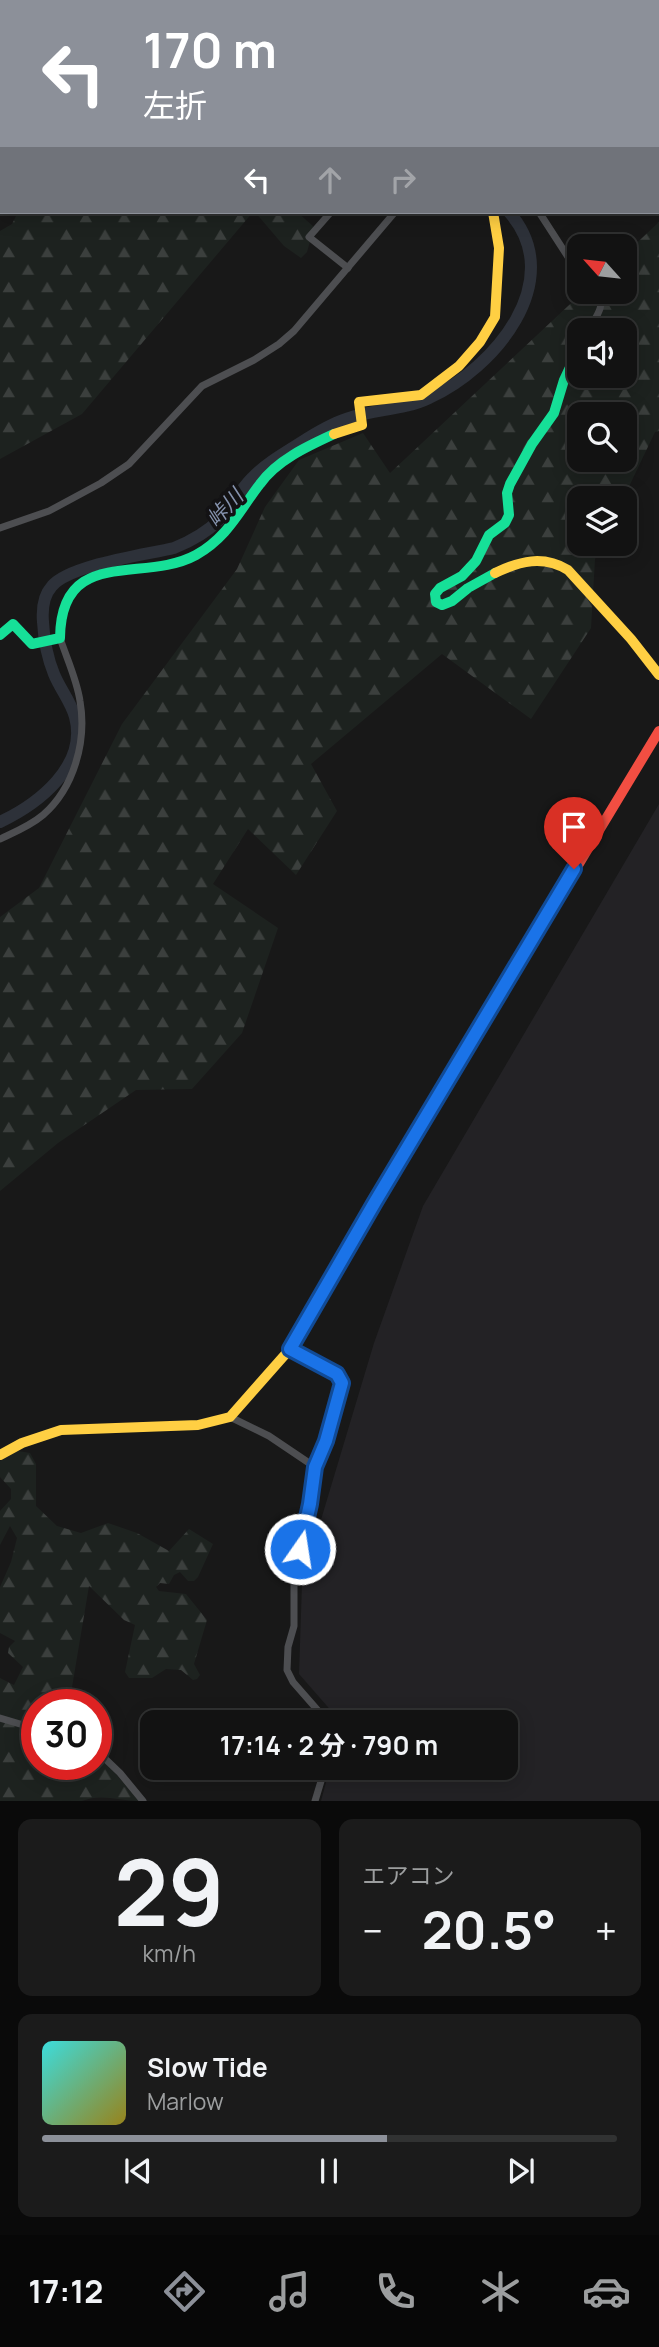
<!DOCTYPE html>
<html lang="ja">
<head>
<meta charset="utf-8">
<style>
	:root { --surface:#121212; --page:#1b1b1b; --text:#f1f3f6; --muted:#9c9e9f; --line:#313232; --accent:#8c9099 }
	body { margin:0; font-family:Manrope,"Noto Sans JP",sans-serif; background:var(--page); color:var(--text); height:100vh; display:flex; flex-direction:column; font-size:26px; white-space:nowrap }
	* { box-sizing:border-box; margin:0 }
	p { font-size:23px; color:var(--muted) }
	.icon { flex:none; width:38px; height:38px; fill:none; stroke:currentColor; stroke-width:2; stroke-linecap:round; stroke-linejoin:round }
	.map { position:relative; height:1801px; overflow:hidden }
	.sheet { display:flex; flex-direction:column; gap:18px; padding:18px; background:#0a0a0a; flex:1 }
	.sheet>* { flex:none }
	.guide { position:absolute; left:0px; top:0px; width:660px; height:214px; box-shadow:0 4px 18px #0003,0 0 0 2px var(--line); background:#8c9099; color:#fff; overflow:hidden }
	.needle { width:46px; rotate:297deg }
	.controls { position:absolute; left:567px; top:234px; display:grid; gap:14px }
	.controls a { display:grid; place-items:center; width:70px; height:70px; border-radius:14px; background:var(--surface); box-shadow:0 4px 18px #0003,0 0 0 2px var(--line); font-size:35px }
	.speed { position:absolute; left:21px; top:1689px; display:flex; gap:14px; font-size:35px; font-weight:700; text-align:center }
	.speed>* { display:grid; place-content:center; width:91px; height:91px; border-radius:50%; background:var(--surface); box-shadow:0 4px 18px #0003,0 0 0 2px var(--line); line-height:1 }
	.speed .limit { border:10px solid #d22; background:#fff; color:#111 }
	.pin { position:absolute; display:grid; place-items:center; width:60px; height:60px; color:#fff; margin:-72px -30px; border-radius:50% 50% 50% 0; rotate:-45deg; box-shadow:0 0 7px #0007 }
	.pin .icon { rotate:45deg }
	.me { position:absolute; width:77px; margin:-38px; rotate:13deg; stroke-linejoin:round; filter:drop-shadow(0 0 5px #0008) }
	.turn { display:flex; align-items:center; gap:24px; height:147px; padding:0 28px; font-size:32px }
	.turn .icon { width:91px; height:91px; stroke-width:2.5 }
	.turn b { display:block; font-size:49px; line-height:60px }
	.lanes { display:flex; align-items:center; height:66px; padding:0 28px; background:#0003; justify-content:center; gap:35px; direction:ltr }
	.lanes .off { opacity:.35 }
	.big { font-size:52px; font-weight:700; line-height:1.1 }
	.sheet .card { flex:1; display:flex; flex-direction:column; justify-content:center; gap:10px; min-width:0; padding:0 24px; border-radius:14px; background:var(--page) }
	.sheet .dial { align-items:center; gap:0 }
	.dial b { font-size:91px; line-height:1 }
	.song { display:flex; align-items:center; gap:21px }
	.cover { width:84px; height:84px; border-radius:10px; background:linear-gradient(135deg,hsl(180 70% 55%),hsl(50 70% 35%)) }
	.played { height:7px; border-radius:4px; background:linear-gradient(90deg,var(--accent) 60%,var(--line) 60%) }
	.keys { display:flex; justify-content:space-around; direction:ltr }
	.heat { display:flex; justify-content:space-between; align-items:center; font-size:38px; direction:ltr }
	.sheet .tiles { flex:1; display:grid; gap:18px; grid-template-columns:1fr 1fr }
	.card:last-child { grid-column:span 2 }
	.trip { position:absolute; left:140px; top:1710px; width:378px; height:70px; border-radius:14px; background:var(--surface); box-shadow:0 4px 18px #0003,0 0 0 2px var(--line); font-weight:700; line-height:70px; text-align:center }
	.tabs { display:flex; height:112px; justify-content:space-around; align-items:center; background:#070707; color:var(--muted) }
	.tabs .icon { width:49px; height:49px }
	.tabs .on { color:var(--accent) }
	.tabs b { font-size:32px; color:var(--text) }
	.map>svg:first-child { display:block }
	.built { fill:#232225 }
	.forest { fill:url(#forest-firs); fill-rule:evenodd }
	.lines { fill:none; stroke-linecap:round; stroke-linejoin:round }
	.river { stroke:#2d3139; stroke-width:12 }
	.street { stroke:#4d4e51; stroke-width:7 }
	.fast { stroke:#16e098; stroke-width:10 }
	.slow { stroke:#ffcf43; stroke-width:10 }
	.jam { stroke:#f24e42; stroke-width:10 }
	.route-casing { stroke:#114b97; stroke-width:18 }
	.route { stroke:#1a73e8; stroke-width:12 }
	.labels { text-anchor:middle; stroke-width:7; stroke-linejoin:round; paint-order:stroke }
	.water-label { font-size:21px; font-style:italic; fill:#8693ae; stroke:#131214 }
</style>
</head>
<body>
<div class="map">
<svg width="659" height="1801" viewBox="0 0 659 1801">
	<defs>
		<pattern id="forest-firs" width="22" height="20" patternUnits="userSpaceOnUse" patternTransform="scale(1.75)"><rect width="22" height="20" fill="#1d221f"/><path d="M5 1l3.5 6h-7zM16 11l3.5 6h-7z" fill="#3b3f3d"/></pattern>
	</defs>
	<rect width="100%" height="100%" fill="#181818"/>
	<!-- built -->
	<polygon class="built" points="659,804 659,1801 321,1801 330,1768 506,1768 506,1722 341,1722 299,1674 302,1583 374,1343 423,1206"/>
	<!-- forest -->
	<g class="forest">
		<polygon points="122,0 531,0 529,2 121,2"/>
		<polygon points="18,212 253,212 82,414 0,459 0,231 12,224"/>
		<polygon points="255,212 297,212 314,227 307,252 301,258 284,246"/>
		<path d="M659,222V431L655,432L623,499H579V544H602L595,559L591,628L531,719L442,654L311,764L337,811L296,875L248,829L213,884L278,928L242,1033L192,1089L136,1090L58,1143L0,1191V917L39,888L122,724L237,569L265,507L299,460L363,433L390,473L583,292H625V254ZM579,331H625V376H579ZM579,415H625V460H579Z"/>
		<path d="M18,1451L30,1453L36,1464V1506L57,1526L81,1533L108,1523L137,1533L169,1551L189,1529L213,1544L198,1577L194,1581H188L180,1572L174,1575L169,1584L160,1583L156,1587L159,1591L186,1594L207,1620L194,1664L200,1675L197,1679L193,1680L181,1670L166,1669L152,1678H129L125,1672L135,1625L124,1620L89,1586L71,1693L57,1704H37V1764H39L42,1771L62,1776L82,1768L80,1764H96V1756L102,1758L139,1801C120,1801 101,1793 82,1801H0V1678L14,1685L23,1667L8,1653L9,1647L15,1641L0,1633V1587L11,1562L17,1538L10,1526L0,1545V1511L11,1499V1489L0,1477V1461Z"/>
	</g>
	<g class="lines">
		<!-- river -->
		<g class="river">
			<polyline points="489,2 490,0"/>
			<path d="M0,822C38,804 88,766 75,717C71,702 60,689 54,674C47,657 44,640 43,622C42,610 43,596 52,586C70,565 145,555 174,548C189,542 207,532 219,520C232,507 239,491 252,478C267,462 290,450 308,438C321,430 337,421 352,417C377,409 404,410 429,398C494,369 569,280 509,212"/>
		</g>
		<!-- street -->
		<g class="street">
			<polyline points="331,212 309,237 348,268"/>
			<polyline points="539,212 579,274"/>
			<path d="M588,331C595,318 606,306 599,292"/>
			<polyline points="0,528 49,511 101,483 129,464 202,386 254,360 279,344 294,331 395,212"/>
			<path d="M0,839C15,832 30,826 43,815C74,788 87,741 80,701C77,680 67,659 60,638"/>
			<polyline points="290,1349 337,1374 342,1383 326,1441 315,1467 310,1504 294,1571 294,1626 288,1647 287,1670 293,1682 328,1722"/>
			<polyline points="230,1417 269,1436 315,1467"/>
			<polyline points="0,1718 37,1729"/>
			<polyline points="96,1750 120,1773 143,1801"/>
			<polyline points="315,1801 325,1768"/>
		</g>
		<!-- fast -->
		<g class="fast">
			<polyline points="495,573 468,588 452,601 442,605 436,602 435,594 440,588 462,576 476,561 489,535 505,523 509,515 507,493 510,484 532,444 554,413 564,380 579,348"/>
			<path d="M0,635L13,624L32,644L60,638C61,545 143,584 196,555C228,537 239,511 260,484C277,460 308,446 334,434"/>
		</g>
		<!-- slow -->
		<g class="slow">
			<polyline points="658,8 659,7"/>
			<polyline points="334,434 362,425 359,402 421,395 459,366 480,342 495,317 499,248 493,212"/>
			<path d="M495,573C520,561 543,555 568,570L631,639L659,675"/>
			<polyline points="0,1455 22,1443 61,1430 198,1425 230,1417 290,1349 402,1157"/>
		</g>
		<!-- jam -->
		<polyline class="jam" points="402,1157 659,731"/>
	</g>
	<g class="lines">
		<defs>
			<polyline id="route" points="300,1549 310,1504 315,1467 326,1441 342,1383 337,1374 290,1349 375,1202 574,869"/>
		</defs>
		<!-- route casing -->
		<use href="#route" class="route-casing"/>
		<!-- route -->
		<use href="#route" class="route"/>
	</g>
	<g class="labels">
		<!-- water labels -->
		<g class="water-label">
			<text transform="translate(225 508) rotate(-47)" y="7">峠川</text>
		</g>
	</g>
</svg>
<div class="controls">
<a><svg class="needle" viewBox="-14 -14 28 28"><path d="M0-13l5 13h-10z" fill="#e53935"/><path d="M0 13l5-13h-10z" fill="#9c9e9f"/></svg></a>
<a><svg class="icon" aria-label="sound" viewBox="0 0 24 24"><path d="M4 9h4l5-4v14l-5-4H4zM17 9q2 3 0 6"/></svg></a>
<a><svg class="icon" aria-label="search" viewBox="0 0 24 24"><circle cx="10" cy="10" r="6"/><path d="M15 15l6 6"/></svg></a>
<a><svg class="icon" aria-label="layers" viewBox="0 0 24 24"><path d="M12 4l9 5-9 5-9-5zM3 14l9 5 9-5"/></svg></a>
</div>
<div class="speed"><div class="limit">30</div></div>
<div class="pin" style="left:574px;top:869px;background:#d93025"><svg class="icon" aria-label="arrive" viewBox="0 0 24 24"><path d="M6 21V4h12l-3 4 3 4H6"/></svg></div>
<svg class="me" style="left:300px;top:1549px" viewBox="-20 -20 40 40"><circle r="17" fill="#1a73e8" stroke="#fff" stroke-width="3"/><path d="M0-11L8 9 0 5-8 9z" fill="#fff"/></svg>
<div class="trip">17:14 · 2 分 · 790 m</div>
<div class="guide">
<div class="turn"><svg class="icon" aria-label="left" viewBox="0 0 24 24"><path d="M17 20v-9H6M10 6l-5 5 5 5"/></svg><div><b>170 m</b>左折</div></div>
<div class="lanes"><svg class="icon" aria-label="left" viewBox="0 0 24 24"><path d="M17 20v-9H6M10 6l-5 5 5 5"/></svg><svg class="icon off" aria-label="ahead" viewBox="0 0 24 24"><path d="M12 20V5M6 11l6-6 6 6"/></svg><svg class="icon off" aria-label="right" viewBox="0 0 24 24"><path d="M7 20v-9h11M14 6l5 5-5 5"/></svg></div>
</div>
</div>
<section class="sheet">
<div class="tiles">
<div class="card dial"><b>29</b><p>km/h</p></div>
<div class="card"><p>エアコン</p>
<div class="heat"><a>−</a><b class="big">20.5°</b><a>+</a></div>
</div>
<div class="card">
<div class="song"><i class="cover"></i><div><b>Slow Tide</b><p>Marlow</p></div></div>
<div class="played"></div>
<div class="keys"><svg class="icon" aria-label="previous" viewBox="0 0 24 24"><path d="M18 5L8 12l10 7zM5 5v14"/></svg><svg class="icon" aria-label="pause" viewBox="0 0 24 24"><path d="M8 5v14M16 5v14"/></svg><svg class="icon" aria-label="next" viewBox="0 0 24 24"><path d="M6 5l10 7-10 7zM19 5v14"/></svg></div>
</div>
</div>
</section>
<nav class="tabs">
<b>17:12</b>
<svg class="icon on" aria-label="directions" viewBox="0 0 24 24"><path d="M12 3l9 9-9 9-9-9zM9 14v-3h6M13 9l2 2-2 2"/></svg>
<svg class="icon" aria-label="music" viewBox="0 0 24 24"><path d="M9 18V5l10-2v13"/><circle cx="6" cy="18" r="3"/><circle cx="16" cy="16" r="3"/></svg>
<svg class="icon" aria-label="phone" viewBox="0 0 24 24"><path d="M5 4h4l2 5-3 2q2 4 5 5l2-3 5 2v4C11 20 4 13 5 4z"/></svg>
<svg class="icon" aria-label="climate" viewBox="0 0 24 24"><path d="M12 3v18M4 7l16 10M4 17L20 7"/></svg>
<svg class="icon" aria-label="car" viewBox="0 0 24 24"><path d="M5 17H2v-5l4-1 3-4h7l3 4 3 1v5h-3M9 17h6M6 11h13"/><circle cx="7" cy="17" r="2"/><circle cx="17" cy="17" r="2"/></svg>
</nav>
</body>
</html>
